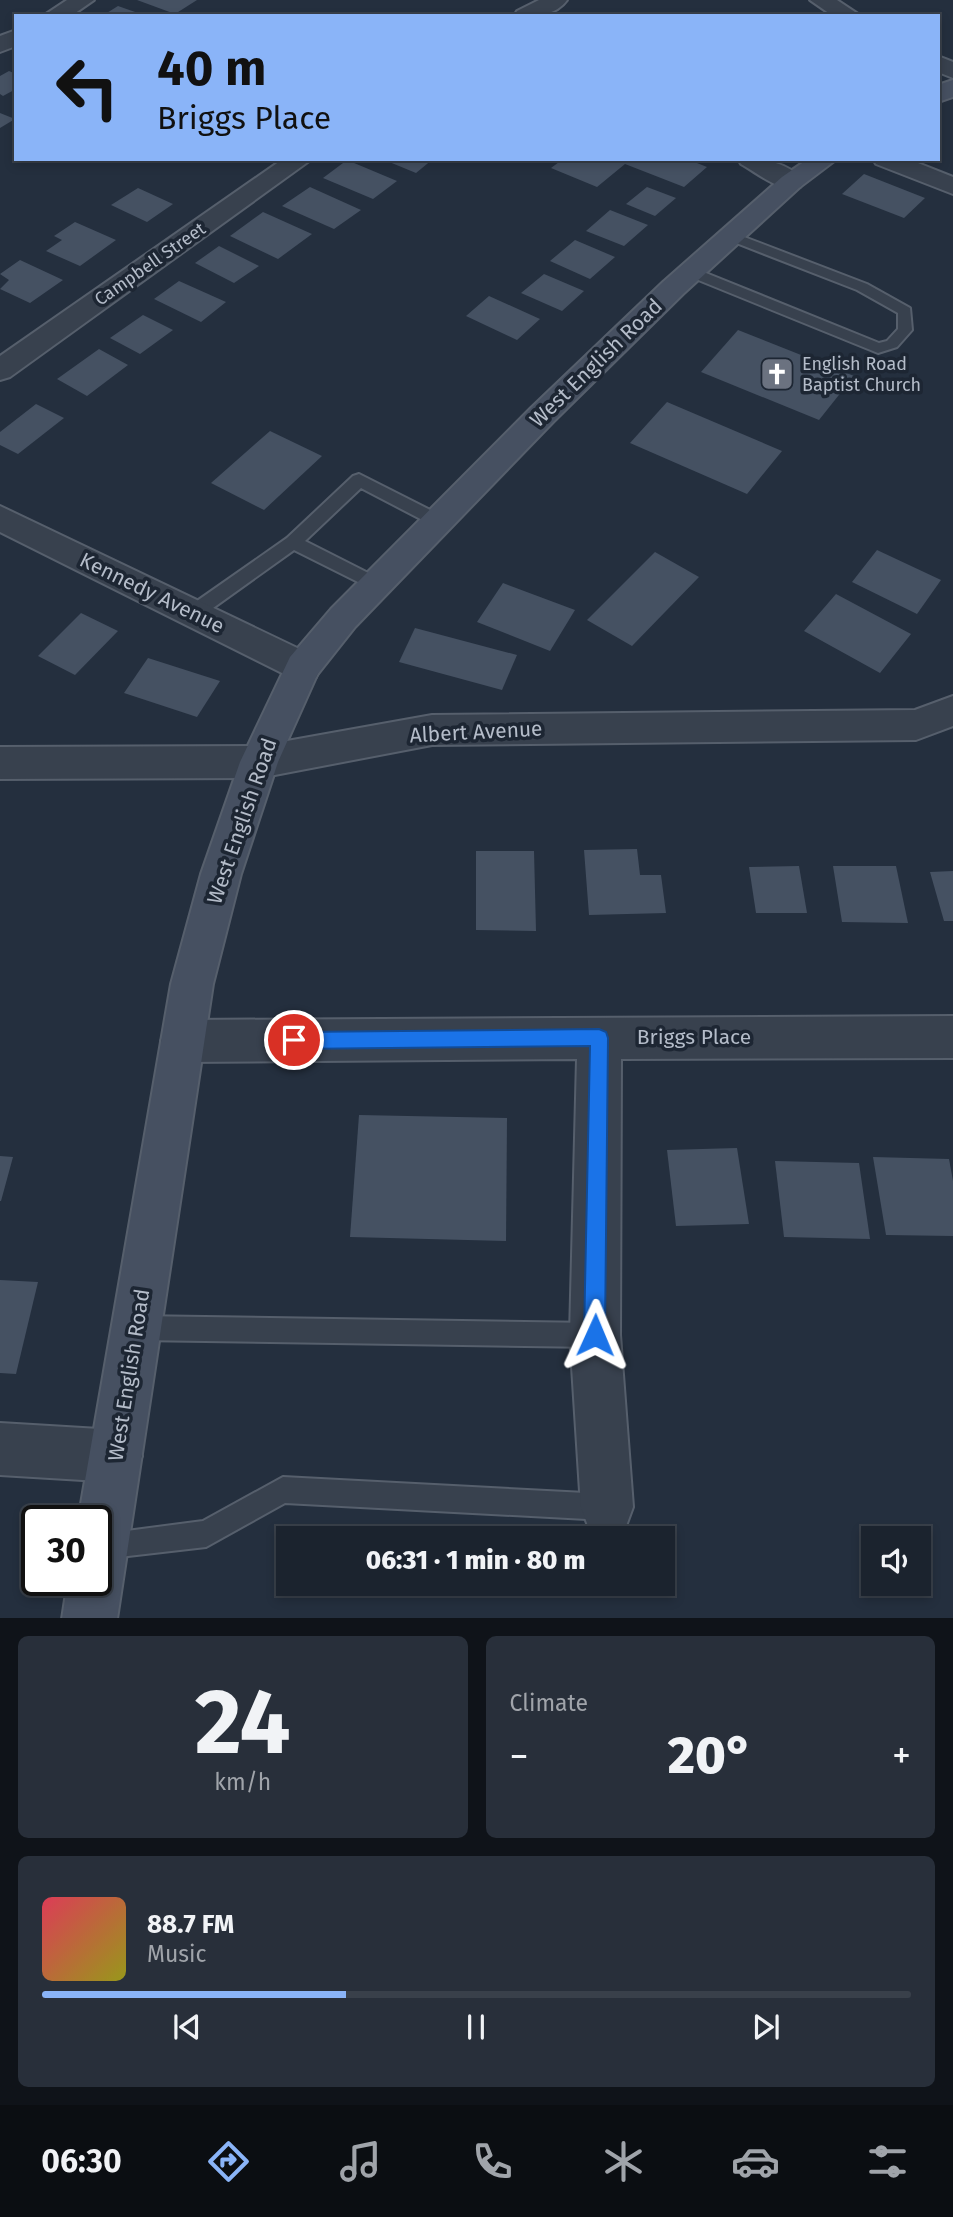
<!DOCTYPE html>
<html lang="en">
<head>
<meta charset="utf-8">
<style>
	:root { --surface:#1b232e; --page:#282f3a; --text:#f1f3f6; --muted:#a0a4aa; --line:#39404a; --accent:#8ab4f8 }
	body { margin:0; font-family:"Fira Sans",sans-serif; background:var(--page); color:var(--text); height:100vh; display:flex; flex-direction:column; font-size:26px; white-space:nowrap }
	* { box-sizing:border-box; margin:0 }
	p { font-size:23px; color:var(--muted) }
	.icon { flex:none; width:38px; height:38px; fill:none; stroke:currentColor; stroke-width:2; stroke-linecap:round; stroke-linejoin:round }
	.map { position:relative; height:1618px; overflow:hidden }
	.panel { display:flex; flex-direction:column; gap:18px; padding:18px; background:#0f1319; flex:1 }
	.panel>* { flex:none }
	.hud { position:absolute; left:14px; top:14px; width:926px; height:147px; border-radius:0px; box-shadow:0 4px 10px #0003,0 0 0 2px var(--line); background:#8ab4f8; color:#111; overflow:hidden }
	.fabs { position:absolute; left:861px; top:1526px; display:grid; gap:14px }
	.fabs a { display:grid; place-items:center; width:70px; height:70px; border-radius:0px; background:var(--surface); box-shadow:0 4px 10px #0003,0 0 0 2px var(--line); font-size:35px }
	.speed { position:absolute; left:21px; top:1505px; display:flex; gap:14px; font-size:35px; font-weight:700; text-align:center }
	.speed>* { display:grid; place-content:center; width:91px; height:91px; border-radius:50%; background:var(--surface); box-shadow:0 4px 10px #0003,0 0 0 2px var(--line); line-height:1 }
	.speed .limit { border:4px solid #111; border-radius:10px; background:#fff; color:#111 }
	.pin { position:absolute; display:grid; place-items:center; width:60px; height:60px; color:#fff; margin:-30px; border:4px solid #fff; border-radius:50%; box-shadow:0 2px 7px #0007 }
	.me { position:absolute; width:77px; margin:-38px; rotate:1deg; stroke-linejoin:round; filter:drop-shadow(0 0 5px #0008) }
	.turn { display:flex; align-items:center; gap:24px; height:147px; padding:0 28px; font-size:32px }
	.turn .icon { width:91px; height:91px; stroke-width:2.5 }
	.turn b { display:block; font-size:49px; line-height:60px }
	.big { font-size:52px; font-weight:800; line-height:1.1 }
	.panel .widget { flex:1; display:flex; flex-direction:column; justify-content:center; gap:10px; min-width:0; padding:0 24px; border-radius:10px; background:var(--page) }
	.panel .dial { align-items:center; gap:0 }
	.dial b { font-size:91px; line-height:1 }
	.song { display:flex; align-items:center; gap:21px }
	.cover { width:84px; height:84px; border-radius:10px; background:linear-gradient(135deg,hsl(350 70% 55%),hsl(60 70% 35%)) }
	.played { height:7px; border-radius:4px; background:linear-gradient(90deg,var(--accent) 35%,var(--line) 35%) }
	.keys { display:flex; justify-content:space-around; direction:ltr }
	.heat { display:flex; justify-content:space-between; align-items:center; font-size:38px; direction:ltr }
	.panel .tiles { flex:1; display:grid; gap:18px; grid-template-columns:1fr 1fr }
	.widget:last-child { grid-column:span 2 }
	.trip { position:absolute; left:276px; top:1526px; width:399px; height:70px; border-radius:0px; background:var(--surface); box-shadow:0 4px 10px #0003,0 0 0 2px var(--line); font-weight:800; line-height:70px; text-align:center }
	.dock { display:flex; height:112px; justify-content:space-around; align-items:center; background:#0b0e12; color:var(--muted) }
	.dock .icon { width:49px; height:49px }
	.dock .on { color:var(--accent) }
	.dock b { font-size:32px; color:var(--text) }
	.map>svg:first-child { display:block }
	.building { fill:#455162 }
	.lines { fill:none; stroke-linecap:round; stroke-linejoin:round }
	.service-casing { stroke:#565f6c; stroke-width:4 }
	.minor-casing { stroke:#565f6c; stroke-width:4 }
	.secondary-casing { stroke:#565f6c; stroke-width:4 }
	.service { fill:#38414e; fill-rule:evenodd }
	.minor { fill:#38414e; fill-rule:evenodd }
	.secondary { fill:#465061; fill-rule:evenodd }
	.route { fill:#1a73e8; stroke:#114b97; stroke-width:2 }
	.labels { text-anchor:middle; stroke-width:7; stroke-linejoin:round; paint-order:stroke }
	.far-street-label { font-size:18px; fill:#b4bcc9; stroke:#1d2633 }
	.far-poi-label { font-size:18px; fill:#b4bcc9; stroke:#1d2633; text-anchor:start }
	.street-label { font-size:21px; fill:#b4bcc9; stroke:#1d2633 }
</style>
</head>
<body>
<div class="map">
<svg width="953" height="1619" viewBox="0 0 953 1619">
	<rect width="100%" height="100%" fill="#242f3e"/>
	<!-- building -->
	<g class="building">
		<polygon points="137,0 197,0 175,14"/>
		<polygon points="118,6 138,13 134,16 102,16"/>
		<polygon points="9,71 16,74 16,89 3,96 0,94 0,76"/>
		<polygon points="0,113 15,119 0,128"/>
		<polygon points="382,159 433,159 416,173"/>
		<polygon points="563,159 687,159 707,167 684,187 625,164 597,187 551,168"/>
		<polygon points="347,160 397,181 373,199 323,178"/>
		<polygon points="864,174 925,198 904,218 842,194"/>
		<polygon points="310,187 361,210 334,229 282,206"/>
		<polygon points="647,187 676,198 655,216 626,204"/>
		<polygon points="138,188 173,204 147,222 111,205"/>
		<polygon points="610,210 648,225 624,246 586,231"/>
		<polygon points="263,212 312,234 278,259 230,236"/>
		<polygon points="75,222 116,240 80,266 46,251 62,240 54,236"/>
		<polygon points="575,240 615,257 590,279 550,261"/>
		<polygon points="219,246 259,266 234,283 195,263"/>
		<polygon points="20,260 63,280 30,303 0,289 9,280 0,274"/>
		<polygon points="544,274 584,291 562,311 521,293"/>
		<polygon points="179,281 226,302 201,322 154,299"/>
		<polygon points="489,296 540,319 517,340 466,316"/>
		<polygon points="143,315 173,330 140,354 110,338"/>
		<polygon points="738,330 854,376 819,420 701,372"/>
		<polygon points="99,349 128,365 87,396 57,379"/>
		<polygon points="667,402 782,451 747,494 630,443"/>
		<polygon points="36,404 64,418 18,454 0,445 0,432"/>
		<polygon points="270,431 322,456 264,510 211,483"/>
		<polygon points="877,550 941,580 917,614 852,582"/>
		<polygon points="655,552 699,577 632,646 587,620"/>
		<polygon points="503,583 575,610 550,651 477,622"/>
		<polygon points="836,594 911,634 880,673 804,631"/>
		<polygon points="81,613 118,631 75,675 38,656"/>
		<polygon points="415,628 517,655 502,690 399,662"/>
		<polygon points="148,658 220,681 197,717 124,693"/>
		<polygon points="637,849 640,875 661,875 666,913 589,915 584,850"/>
		<polygon points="476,851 534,851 536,931 476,930"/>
		<polygon points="799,866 807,913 756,913 749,867"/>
		<polygon points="833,866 896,866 908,923 842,922"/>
		<polygon points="953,871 953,921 944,921 930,872"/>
		<polygon points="359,1115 507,1118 506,1241 350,1237"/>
		<polygon points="737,1148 749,1224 676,1226 667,1150"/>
		<polygon points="0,1156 13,1157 1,1201 0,1201"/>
		<polygon points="873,1157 949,1159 953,1181 953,1236 886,1235"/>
		<polygon points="775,1161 859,1163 870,1239 784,1237"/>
		<polygon points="0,1280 38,1282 16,1374 0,1373"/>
	</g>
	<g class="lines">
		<defs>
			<g id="service">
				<polygon points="731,232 867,284 910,308 912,330 897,347 878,353 686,275 686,269 696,269 879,343 887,341 898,329 898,313 857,290 726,239 726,233"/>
				<polygon points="359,474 444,517 446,521 444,525 432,525 361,488 305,541 382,580 384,584 382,588 370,588 294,550 199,618 187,618 184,613 187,608 287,538 353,476"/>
				<polygon points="137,1316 594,1323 603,1326 606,1335 603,1344 594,1347 137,1340 128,1337 125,1328 128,1319"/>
				<polygon points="283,1477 605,1494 614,1498 618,1507 614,1516 605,1520 285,1503 206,1547 102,1559 96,1557 96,1535 203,1521"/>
			</g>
			<g id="minor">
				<polygon points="67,0 94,0 71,16 43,16"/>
				<path d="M539,0H567C555,17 533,16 514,16L517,11Z"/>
				<polygon points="810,0 837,0 861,16 833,16"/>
				<polygon points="16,30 16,46 0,52 0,36"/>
				<polygon points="938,56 953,62 953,78 938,72"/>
				<polygon points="283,159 312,159 10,377 0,380 0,356"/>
				<path d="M738,159C761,159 789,161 804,182L800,187C780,193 759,174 741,164Z"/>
				<polygon points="873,159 908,159 953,177 953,194 876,164"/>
				<polygon points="0,506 316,657 321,667 316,677 303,681 290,677 0,532"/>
				<polygon points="953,696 953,726 916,740 432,745 259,778 0,779 0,747 259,746 432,715 915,710"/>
				<polygon points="953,1016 953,1058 621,1059 620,1335 633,1507 626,1526 607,1533 588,1526 581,1507 570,1335 577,1059 183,1062 168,1056 161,1041 168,1026 183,1020"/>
				<polygon points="0,1423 116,1430 134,1438 142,1456 134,1474 116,1482 0,1475"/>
			</g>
			<g id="secondary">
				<polygon points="953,80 953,97 938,102 938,85"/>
				<polygon points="808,159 837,159 800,187 683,294 553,422 355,627 317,675 278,762 241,874 213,984 117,1619 62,1619 68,1580 96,1580 96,1521 78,1521 171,984 201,874 240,762 290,657 331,609 531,408 663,282 782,177"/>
			</g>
		</defs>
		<!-- service casing -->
		<use href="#service" class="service-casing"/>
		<!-- minor casing -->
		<use href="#minor" class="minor-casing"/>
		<!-- secondary casing -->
		<use href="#secondary" class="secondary-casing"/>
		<!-- service -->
		<use href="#service" class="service"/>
		<!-- minor -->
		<use href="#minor" class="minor"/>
		<!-- secondary -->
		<use href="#secondary" class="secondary"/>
	</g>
	<!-- route -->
	<polygon class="route" points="599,1029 606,1032 608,1038 605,1335 602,1342 595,1345 587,1342 584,1335 590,1046 294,1049 288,1046 285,1040 288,1034 294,1032"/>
	<!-- icons -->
	<defs>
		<symbol id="church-square" viewBox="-11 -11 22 22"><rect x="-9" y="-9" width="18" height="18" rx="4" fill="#6b7280" stroke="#1d2633"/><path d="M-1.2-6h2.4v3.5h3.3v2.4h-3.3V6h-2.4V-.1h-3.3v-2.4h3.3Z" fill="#fff"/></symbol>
	</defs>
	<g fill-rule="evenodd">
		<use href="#church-square" x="758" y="355" width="38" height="38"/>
	</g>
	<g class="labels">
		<!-- far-street labels -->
		<g class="far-street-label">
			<text transform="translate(150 264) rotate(-35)" y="6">Campbell Street</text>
		</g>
		<!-- far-poi labels -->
		<g class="far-poi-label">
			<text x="802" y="370">English Road<tspan x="802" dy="21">Baptist Church</tspan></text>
		</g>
		<!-- street labels -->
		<g class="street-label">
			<text transform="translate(596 363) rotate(-44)" y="7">West English Road</text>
			<text transform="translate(152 593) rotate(26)" y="7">Kennedy Avenue</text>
			<text transform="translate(476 732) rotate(-3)" y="7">Albert Avenue</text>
			<text transform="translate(242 821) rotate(-71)" y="7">West English Road</text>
			<text x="694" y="1044">Briggs Place</text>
			<text transform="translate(129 1375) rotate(-81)" y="7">West English Road</text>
		</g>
	</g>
</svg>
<div class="fabs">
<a><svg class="icon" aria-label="sound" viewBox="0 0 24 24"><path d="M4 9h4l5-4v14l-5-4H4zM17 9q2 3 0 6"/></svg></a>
</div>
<div class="speed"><div class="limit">30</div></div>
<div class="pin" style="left:294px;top:1040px;background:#d93025"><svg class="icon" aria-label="arrive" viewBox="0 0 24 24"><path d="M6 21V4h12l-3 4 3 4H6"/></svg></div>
<svg class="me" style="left:595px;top:1335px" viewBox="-20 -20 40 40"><path d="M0-17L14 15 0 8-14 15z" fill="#1a73e8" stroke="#fff" stroke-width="4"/></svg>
<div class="trip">06:31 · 1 min · 80 m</div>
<div class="hud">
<div class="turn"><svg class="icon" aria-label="left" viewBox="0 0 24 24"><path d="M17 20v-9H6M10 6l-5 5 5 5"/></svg><div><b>40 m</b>Briggs Place</div></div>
</div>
</div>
<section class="panel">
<div class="tiles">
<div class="widget dial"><b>24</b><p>km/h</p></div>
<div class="widget"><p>Climate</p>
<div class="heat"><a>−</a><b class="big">20°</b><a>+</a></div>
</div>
<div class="widget">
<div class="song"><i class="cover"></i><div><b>88.7 FM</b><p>Music</p></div></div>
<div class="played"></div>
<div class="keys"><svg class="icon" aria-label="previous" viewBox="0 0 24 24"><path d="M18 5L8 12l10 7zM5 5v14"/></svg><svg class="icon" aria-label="pause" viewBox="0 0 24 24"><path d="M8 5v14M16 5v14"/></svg><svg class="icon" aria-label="next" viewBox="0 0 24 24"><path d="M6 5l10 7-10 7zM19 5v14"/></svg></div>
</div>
</div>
</section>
<nav class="dock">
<b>06:30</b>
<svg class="icon on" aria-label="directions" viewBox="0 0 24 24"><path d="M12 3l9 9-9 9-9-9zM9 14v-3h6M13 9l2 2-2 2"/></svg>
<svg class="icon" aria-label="music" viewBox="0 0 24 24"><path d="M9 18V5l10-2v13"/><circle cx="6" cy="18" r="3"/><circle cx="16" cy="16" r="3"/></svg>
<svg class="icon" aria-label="phone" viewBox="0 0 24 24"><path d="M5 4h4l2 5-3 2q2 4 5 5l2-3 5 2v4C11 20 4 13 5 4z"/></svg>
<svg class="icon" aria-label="climate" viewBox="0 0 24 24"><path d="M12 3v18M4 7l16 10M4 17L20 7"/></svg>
<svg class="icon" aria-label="car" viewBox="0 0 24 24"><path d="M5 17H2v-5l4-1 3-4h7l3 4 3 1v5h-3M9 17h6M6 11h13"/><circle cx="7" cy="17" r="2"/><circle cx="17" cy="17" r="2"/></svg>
<svg class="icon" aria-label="filters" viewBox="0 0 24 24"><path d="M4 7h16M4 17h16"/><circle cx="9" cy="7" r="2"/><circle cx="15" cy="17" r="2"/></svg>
</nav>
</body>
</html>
